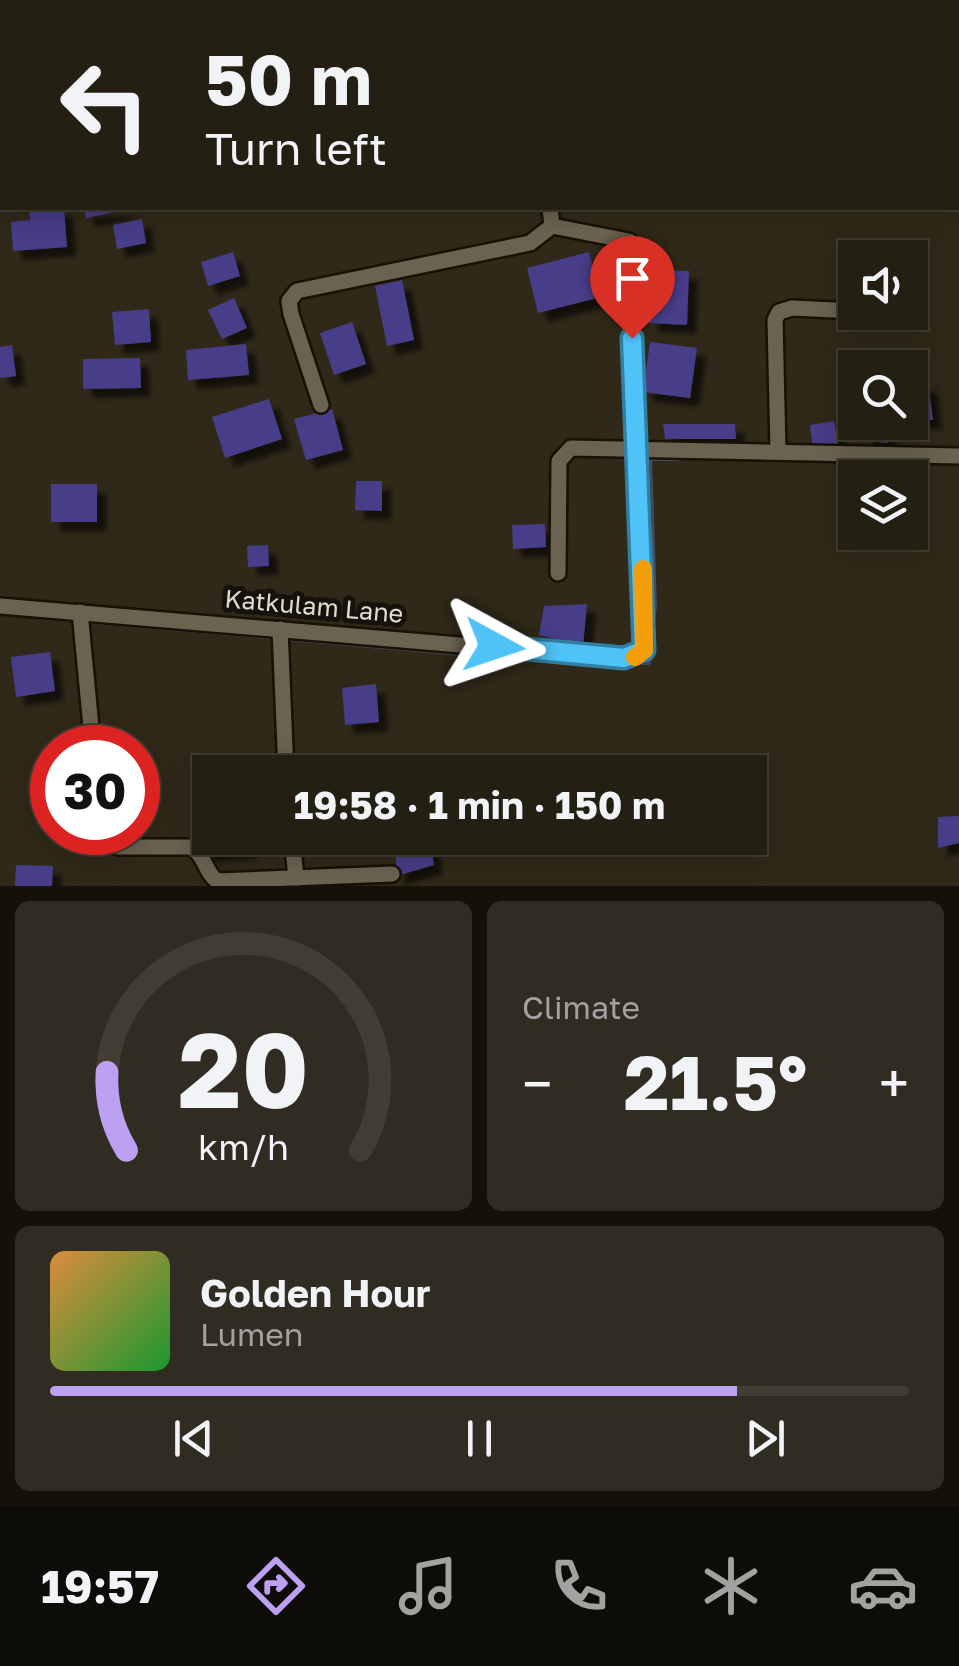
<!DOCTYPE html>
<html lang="en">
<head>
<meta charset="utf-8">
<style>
	:root { --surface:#241f13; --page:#302c21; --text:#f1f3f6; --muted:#a3a2a0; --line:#413d33; --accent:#bca0f2 }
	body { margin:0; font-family:"Golos Text",sans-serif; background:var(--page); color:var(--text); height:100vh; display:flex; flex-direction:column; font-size:38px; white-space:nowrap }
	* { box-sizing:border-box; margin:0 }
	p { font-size:32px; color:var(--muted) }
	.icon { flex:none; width:55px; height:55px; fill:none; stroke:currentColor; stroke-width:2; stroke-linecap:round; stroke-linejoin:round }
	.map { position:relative; height:886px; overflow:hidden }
	.details { display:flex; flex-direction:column; gap:15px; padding:15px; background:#14110a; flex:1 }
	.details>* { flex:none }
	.hud { position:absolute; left:0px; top:0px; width:960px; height:210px; box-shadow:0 5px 25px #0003,0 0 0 2px var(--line); background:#241f13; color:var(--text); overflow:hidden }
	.controls { position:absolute; left:838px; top:240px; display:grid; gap:20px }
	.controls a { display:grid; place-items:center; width:90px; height:90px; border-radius:0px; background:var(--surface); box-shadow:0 5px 25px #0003,0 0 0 2px var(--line); font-size:50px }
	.speed { position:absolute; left:30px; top:725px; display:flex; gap:20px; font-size:50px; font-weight:700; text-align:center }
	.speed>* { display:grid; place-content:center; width:130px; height:130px; border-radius:50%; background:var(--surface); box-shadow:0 5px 25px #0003,0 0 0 2px var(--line); line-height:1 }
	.speed .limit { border:15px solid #d22; background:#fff; color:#111 }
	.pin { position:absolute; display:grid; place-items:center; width:85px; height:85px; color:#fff; margin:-102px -42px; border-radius:50% 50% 50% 0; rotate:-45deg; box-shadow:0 0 10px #0007 }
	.pin .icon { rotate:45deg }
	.me { position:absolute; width:110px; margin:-55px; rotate:95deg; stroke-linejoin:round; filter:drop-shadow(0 0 8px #0008) }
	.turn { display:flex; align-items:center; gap:35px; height:210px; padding:0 40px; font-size:45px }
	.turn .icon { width:130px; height:130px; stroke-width:2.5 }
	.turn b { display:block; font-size:70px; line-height:85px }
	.big { font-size:75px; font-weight:700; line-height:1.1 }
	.details .card { flex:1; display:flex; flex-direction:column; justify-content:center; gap:15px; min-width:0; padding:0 35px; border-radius:15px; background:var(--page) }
	.details .dial { align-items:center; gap:0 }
	.dial svg { height:260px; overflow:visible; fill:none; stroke:var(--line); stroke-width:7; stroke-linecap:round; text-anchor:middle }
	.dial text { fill:var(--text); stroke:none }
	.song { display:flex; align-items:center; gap:30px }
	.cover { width:120px; height:120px; border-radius:15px; background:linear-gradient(135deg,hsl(30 70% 55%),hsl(130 70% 35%)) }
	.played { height:10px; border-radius:5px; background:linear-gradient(90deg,var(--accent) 80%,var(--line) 80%) }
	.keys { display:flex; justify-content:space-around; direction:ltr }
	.heat { display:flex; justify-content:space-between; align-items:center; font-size:55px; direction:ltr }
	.details .tiles { flex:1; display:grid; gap:15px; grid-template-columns:1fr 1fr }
	.card:last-child { grid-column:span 2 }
	.trip { position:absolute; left:192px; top:755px; width:575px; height:100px; border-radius:0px; background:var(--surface); box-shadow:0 5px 25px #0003,0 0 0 2px var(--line); font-weight:700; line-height:100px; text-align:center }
	.menu { display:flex; height:160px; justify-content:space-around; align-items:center; background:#0e0c08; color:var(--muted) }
	.menu .icon { width:70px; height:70px }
	.menu .selected { color:var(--accent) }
	.menu b { font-size:45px; color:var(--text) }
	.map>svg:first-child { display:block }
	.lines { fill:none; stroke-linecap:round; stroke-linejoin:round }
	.stream { stroke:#434c61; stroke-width:6 }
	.building { fill:#473d88; filter:url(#shadow) }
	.street-casing { stroke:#181104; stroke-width:20 }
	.street { stroke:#6b6352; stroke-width:15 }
	.route-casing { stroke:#337fa1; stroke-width:25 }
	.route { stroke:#4fc3f7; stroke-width:18 }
	.slow { stroke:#f59e0b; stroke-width:18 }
	.labels { text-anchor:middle; stroke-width:10; stroke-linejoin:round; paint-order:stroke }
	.street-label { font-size:25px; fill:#e0dcd2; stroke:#15120b }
</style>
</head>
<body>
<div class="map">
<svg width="959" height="886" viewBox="0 0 959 886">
	<defs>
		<filter id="shadow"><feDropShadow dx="9" dy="9" stdDeviation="2.5" flood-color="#0009"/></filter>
	</defs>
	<rect width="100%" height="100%" fill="#302919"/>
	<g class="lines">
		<!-- stream -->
		<g class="stream">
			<polyline points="162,0 162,2"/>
			<polyline points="711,2 721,0"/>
			<polyline points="958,24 959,42"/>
			<polyline points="47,617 498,656"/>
			<polyline points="635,662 648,662 654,606 649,458 678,458"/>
		</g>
	</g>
	<!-- building -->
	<g class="building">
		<polygon points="29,208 64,208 67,247 13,251 11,222 30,220"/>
		<polygon points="84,208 129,208 129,209 86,218"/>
		<polygon points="142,219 146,243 117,249 113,225"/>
		<polygon points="233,252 240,276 208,286 201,262"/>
		<polygon points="589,252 601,297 538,313 527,268"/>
		<polygon points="651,270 689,271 687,325 649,323"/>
		<polygon points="402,280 414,340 387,346 375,286"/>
		<polygon points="234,298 247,328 222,339 208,310"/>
		<polygon points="149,309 151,342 115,345 112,312"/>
		<polygon points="352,322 366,364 334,375 320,333"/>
		<polygon points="650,342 697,348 690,398 643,392"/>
		<polygon points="246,344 249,375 188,380 186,350"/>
		<polygon points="12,345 16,376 0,378 0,347"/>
		<polygon points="140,358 141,388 83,389 83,359"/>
		<polygon points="928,383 933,420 910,420 910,386"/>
		<polygon points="269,399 282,439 225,458 212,417"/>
		<polygon points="332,409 343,450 306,460 294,419"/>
		<polygon points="834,421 838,444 813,449 810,425"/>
		<polygon points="863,422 885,422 888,443 866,441"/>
		<polygon points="663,424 735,424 736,439 665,439"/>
		<polygon points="356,481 382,481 382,511 355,510"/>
		<rect x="51" y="484" width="46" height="38"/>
		<polygon points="545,524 546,547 513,549 512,525"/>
		<polygon points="268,545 269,566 248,567 247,546"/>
		<polygon points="587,604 583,646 539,635 544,606"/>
		<polygon points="50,652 55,691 16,697 11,657"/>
		<polygon points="376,684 379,722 345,725 342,688"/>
		<polygon points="708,762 708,772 691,772 691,764"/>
		<polygon points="200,797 210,797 210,838 248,838 249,849 204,853"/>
		<polygon points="959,816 959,843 938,848 938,817"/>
		<polygon points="430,843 434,865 396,876 396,850"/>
		<polygon points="16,865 53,866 52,886 15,886"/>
	</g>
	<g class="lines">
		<defs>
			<g id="street">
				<polyline points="951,0 951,2"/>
				<polyline points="528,2 528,0"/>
				<polyline points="678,2 689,0"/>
				<polyline points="958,69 959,85"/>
				<polyline points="958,132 959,132"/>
				<polyline points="0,176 2,176"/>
				<polyline points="321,405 291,314 289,301 297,291 530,243 552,226"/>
				<polyline points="778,450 775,320 779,312 792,308 855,311"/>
				<polyline points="558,573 559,461 571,448 959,456"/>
				<polyline points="0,606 624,659 642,654 642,525 629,241 552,226 550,208"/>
				<polyline points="80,612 93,748"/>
				<polyline points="280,629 286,772"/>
				<path d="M102,832L118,847H191C206,856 204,871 217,881L392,874"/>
				<polyline points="292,838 296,878"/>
			</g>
		</defs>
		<!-- street casing -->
		<use href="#street" class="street-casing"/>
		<!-- street -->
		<use href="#street" class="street"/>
	</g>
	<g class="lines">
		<defs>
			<polyline id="route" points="494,646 624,658 644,650 632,338"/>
		</defs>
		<!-- route casing -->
		<use href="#route" class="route-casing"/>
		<!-- route -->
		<use href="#route" class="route"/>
		<!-- slow -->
		<polyline class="slow" points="635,657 644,650 643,569"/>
	</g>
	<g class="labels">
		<!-- street labels -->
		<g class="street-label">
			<text transform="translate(314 606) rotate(5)" y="9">Katkulam Lane</text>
		</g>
	</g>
</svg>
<div class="controls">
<a><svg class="icon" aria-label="sound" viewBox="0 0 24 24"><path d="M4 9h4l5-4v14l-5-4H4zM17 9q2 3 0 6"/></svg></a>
<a><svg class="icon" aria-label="search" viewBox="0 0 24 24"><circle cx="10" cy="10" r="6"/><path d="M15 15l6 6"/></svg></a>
<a><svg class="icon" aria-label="layers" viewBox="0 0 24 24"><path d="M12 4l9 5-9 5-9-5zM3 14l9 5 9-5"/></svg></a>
</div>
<div class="speed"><div class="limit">30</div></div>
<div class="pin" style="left:632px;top:338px;background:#d93025"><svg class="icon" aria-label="arrive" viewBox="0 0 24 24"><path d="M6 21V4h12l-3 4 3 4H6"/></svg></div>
<svg class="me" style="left:494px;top:646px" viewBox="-20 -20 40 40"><path d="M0-17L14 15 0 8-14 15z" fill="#4fc3f7" stroke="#fff" stroke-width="4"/></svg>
<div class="trip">19:58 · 1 min · 150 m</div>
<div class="hud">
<div class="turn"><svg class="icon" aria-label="left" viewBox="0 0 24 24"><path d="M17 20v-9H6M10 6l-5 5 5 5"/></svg><div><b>50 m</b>Turn left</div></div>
</div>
</div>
<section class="details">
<div class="tiles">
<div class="card dial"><svg viewBox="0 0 100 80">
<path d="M14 69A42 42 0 1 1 86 69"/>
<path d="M14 69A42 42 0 0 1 8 45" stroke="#bca0f2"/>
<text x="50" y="56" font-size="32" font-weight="700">20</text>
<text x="50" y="72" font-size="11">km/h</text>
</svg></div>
<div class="card"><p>Climate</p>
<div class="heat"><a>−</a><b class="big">21.5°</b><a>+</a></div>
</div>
<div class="card">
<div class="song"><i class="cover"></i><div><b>Golden Hour</b><p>Lumen</p></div></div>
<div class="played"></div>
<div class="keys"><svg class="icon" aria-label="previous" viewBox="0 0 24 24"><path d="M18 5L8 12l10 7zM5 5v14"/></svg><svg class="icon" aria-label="pause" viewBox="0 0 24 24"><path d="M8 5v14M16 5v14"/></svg><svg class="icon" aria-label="next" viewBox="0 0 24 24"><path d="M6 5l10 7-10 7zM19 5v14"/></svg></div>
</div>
</div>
</section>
<nav class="menu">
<b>19:57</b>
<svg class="icon selected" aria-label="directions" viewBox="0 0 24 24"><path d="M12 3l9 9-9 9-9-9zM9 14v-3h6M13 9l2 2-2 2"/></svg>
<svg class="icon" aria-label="music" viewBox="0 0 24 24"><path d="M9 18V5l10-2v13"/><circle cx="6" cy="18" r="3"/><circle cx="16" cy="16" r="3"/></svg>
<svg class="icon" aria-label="phone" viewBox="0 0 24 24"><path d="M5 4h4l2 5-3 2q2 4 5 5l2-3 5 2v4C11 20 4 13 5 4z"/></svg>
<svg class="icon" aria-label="climate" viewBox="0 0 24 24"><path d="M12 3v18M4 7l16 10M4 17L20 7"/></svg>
<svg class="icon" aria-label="car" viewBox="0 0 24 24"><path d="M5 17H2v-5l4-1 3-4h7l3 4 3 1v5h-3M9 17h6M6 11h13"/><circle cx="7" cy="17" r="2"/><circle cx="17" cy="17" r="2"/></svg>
</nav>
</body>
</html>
